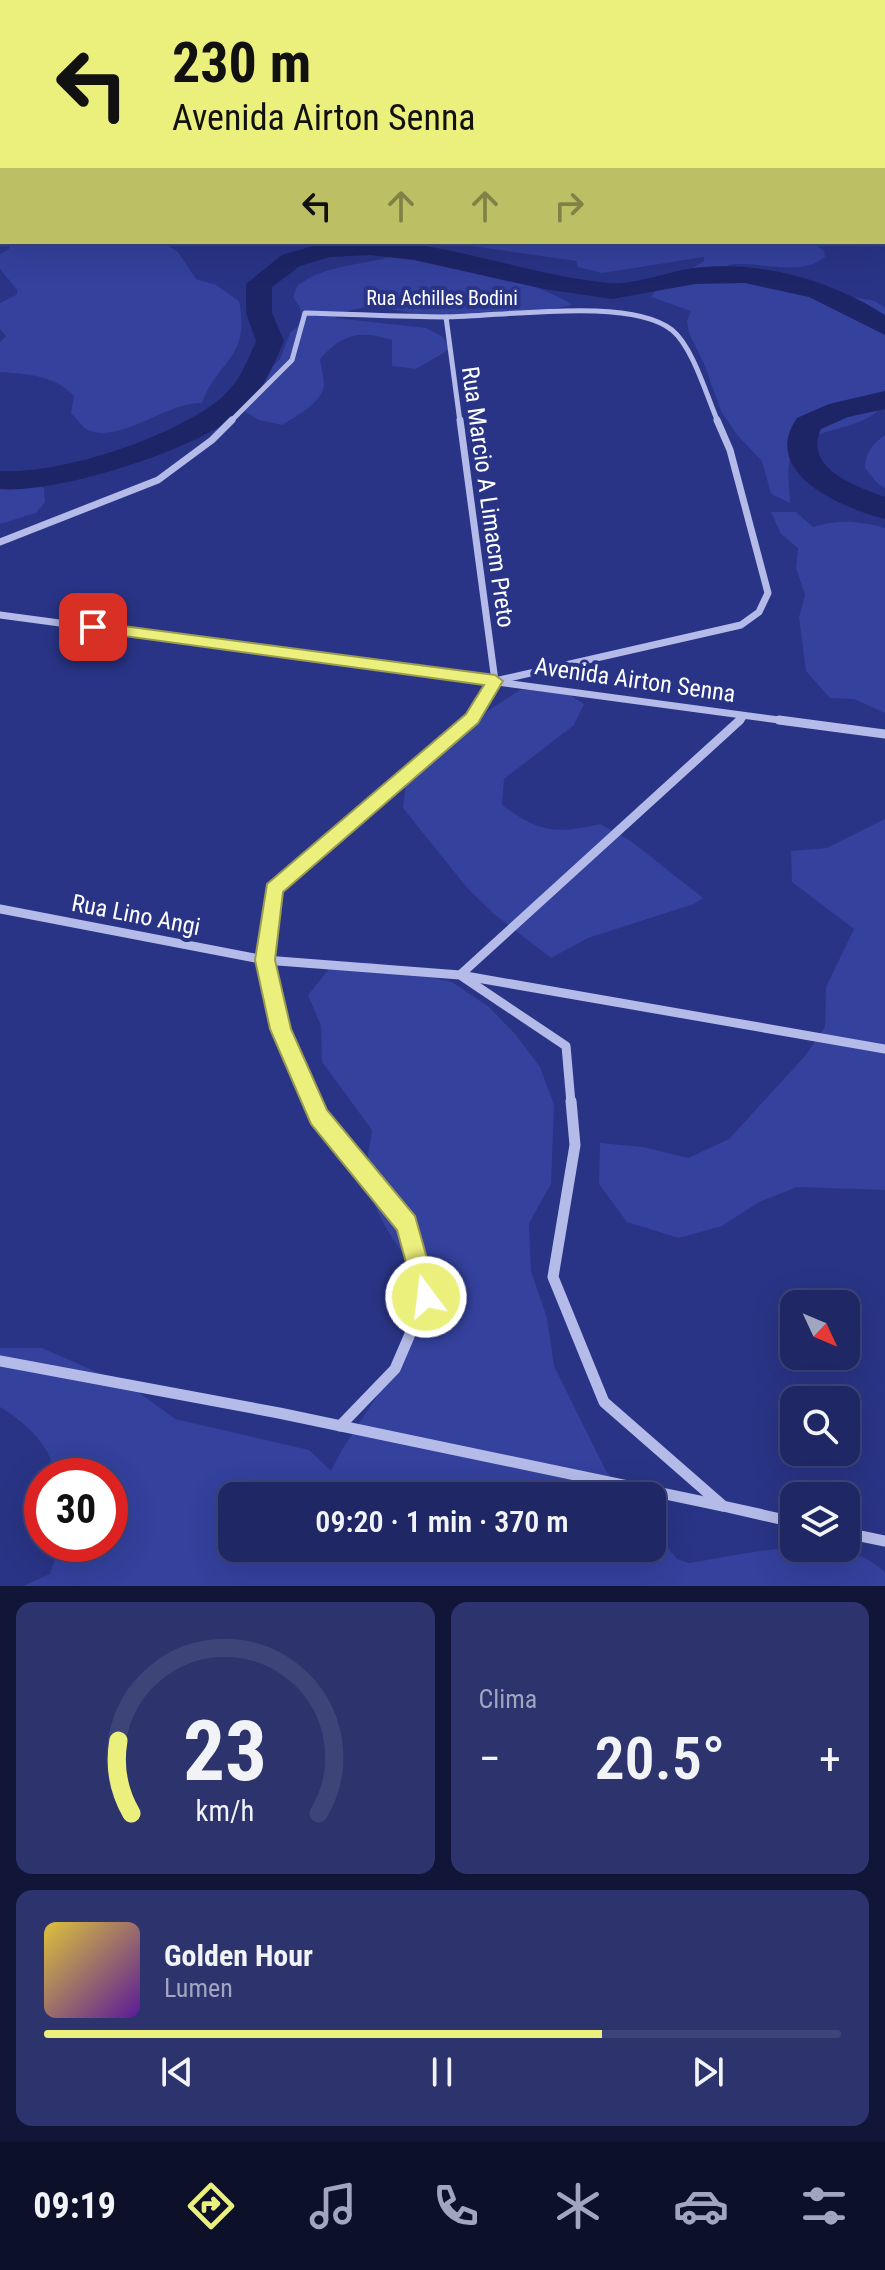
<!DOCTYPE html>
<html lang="pt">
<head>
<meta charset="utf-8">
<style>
	:root { --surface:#1f2764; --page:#2c336d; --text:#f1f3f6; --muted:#a1a5bf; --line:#3c4478; --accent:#ebef7c }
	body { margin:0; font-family:"Roboto Condensed",sans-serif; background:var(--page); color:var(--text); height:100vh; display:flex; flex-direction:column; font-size:30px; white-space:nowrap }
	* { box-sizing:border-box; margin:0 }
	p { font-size:26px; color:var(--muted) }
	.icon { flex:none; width:44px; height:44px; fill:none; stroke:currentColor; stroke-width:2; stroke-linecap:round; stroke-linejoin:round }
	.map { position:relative; height:1586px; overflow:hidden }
	.side { display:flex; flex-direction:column; gap:16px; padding:16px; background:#111537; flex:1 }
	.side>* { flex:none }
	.hud { position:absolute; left:0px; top:0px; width:886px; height:244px; box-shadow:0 8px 32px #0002,0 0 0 2px var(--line); background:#ebef7c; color:#111; overflow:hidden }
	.needle { width:52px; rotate:134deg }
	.fabs { position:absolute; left:780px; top:1290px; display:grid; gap:16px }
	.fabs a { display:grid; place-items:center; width:80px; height:80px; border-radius:16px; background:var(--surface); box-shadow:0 8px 32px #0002,0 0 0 2px var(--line); font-size:40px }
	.speed { position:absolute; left:24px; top:1458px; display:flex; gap:16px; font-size:40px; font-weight:700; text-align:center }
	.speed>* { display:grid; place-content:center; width:104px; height:104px; border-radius:50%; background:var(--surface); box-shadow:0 8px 32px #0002,0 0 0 2px var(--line); line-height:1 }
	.speed .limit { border:12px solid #d22; background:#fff; color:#111 }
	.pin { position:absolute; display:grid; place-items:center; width:68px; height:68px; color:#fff; margin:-34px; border-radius:16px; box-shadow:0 4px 12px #0006 }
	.me { position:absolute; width:88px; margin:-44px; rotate:345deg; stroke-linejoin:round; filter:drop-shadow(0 0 6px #0008) }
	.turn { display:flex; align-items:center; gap:28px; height:168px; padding:0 40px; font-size:36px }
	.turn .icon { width:104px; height:104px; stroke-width:2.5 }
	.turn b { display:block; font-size:56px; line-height:68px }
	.lanes { display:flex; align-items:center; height:76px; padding:0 40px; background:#0003; justify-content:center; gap:40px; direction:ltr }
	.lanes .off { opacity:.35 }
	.big { font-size:60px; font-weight:600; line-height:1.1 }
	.side .tile { flex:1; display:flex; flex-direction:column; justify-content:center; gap:12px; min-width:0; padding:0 28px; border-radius:16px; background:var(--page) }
	.side .dial { align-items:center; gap:0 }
	.dial svg { height:208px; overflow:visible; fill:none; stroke:var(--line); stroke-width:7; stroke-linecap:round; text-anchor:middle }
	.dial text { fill:var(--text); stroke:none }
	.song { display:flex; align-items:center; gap:24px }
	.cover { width:96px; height:96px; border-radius:12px; background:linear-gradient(135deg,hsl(50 70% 55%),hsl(270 70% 35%)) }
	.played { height:8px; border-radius:4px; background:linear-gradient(90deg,var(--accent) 70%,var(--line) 70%) }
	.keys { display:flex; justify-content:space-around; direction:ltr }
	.heat { display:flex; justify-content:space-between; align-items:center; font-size:44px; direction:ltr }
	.side .tiles { flex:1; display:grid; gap:16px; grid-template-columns:1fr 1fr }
	.tile:last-child { grid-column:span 2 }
	.trip { position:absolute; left:218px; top:1482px; width:448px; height:80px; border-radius:16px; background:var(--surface); box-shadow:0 8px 32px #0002,0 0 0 2px var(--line); font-weight:600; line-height:80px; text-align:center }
	.menu { display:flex; height:128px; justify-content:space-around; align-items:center; background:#0c1028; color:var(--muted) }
	.menu .icon { width:56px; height:56px }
	.menu .selected { color:var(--accent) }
	.menu b { font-size:36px; color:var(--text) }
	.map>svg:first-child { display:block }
	.green { fill:#34419d }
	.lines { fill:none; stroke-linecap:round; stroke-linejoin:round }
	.river { fill:#1d2567; fill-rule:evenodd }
	.minor-far3 { stroke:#b5bbe8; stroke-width:5 }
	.minor-far2 { stroke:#b5bbe8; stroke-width:7 }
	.minor-far1 { stroke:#b5bbe8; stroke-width:9 }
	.minor { stroke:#b5bbe8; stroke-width:11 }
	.route { fill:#ebef7c; stroke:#999b51; stroke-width:2 }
	.labels { text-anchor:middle; stroke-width:8; stroke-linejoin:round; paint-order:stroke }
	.far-street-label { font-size:20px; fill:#fff; stroke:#293486 }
	.street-label { font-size:24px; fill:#fff; stroke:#293486 }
</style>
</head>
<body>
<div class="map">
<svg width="885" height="1586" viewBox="0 0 885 1586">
	<rect width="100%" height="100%" fill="#293486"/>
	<!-- green -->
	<g class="green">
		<path d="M11,242L163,243L178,252L196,279L216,285L239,301C251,359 217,360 202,403C167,402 123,442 90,431C82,428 77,419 71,413L74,396C55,375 27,374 0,372V342L6,336L0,329V303L16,295L18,291L0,269V254L9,249Z"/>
		<path d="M445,242H812L824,251L825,257C799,278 759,260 728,265L725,270L745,278L875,301L885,308V401C867,437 797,421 789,465C787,476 790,491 790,503L771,494L762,461L737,435L721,411L705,366L689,333L687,321L691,311L651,297L656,290L704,261V257L602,273L578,267L576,261Z"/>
		<path d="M394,256C433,256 542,282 572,305C532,313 491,320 449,319C408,318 373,294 335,318L426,328L443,337L450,349L416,369L392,366V340C360,330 343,333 320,359C321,367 324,377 324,385C322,403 295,417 282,425L259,420L242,410V396L280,359L290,333L303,321L300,308L293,297L297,286C326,264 360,266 394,256Z"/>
		<path d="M885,435V488L878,484L865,468C865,452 873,444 885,435Z"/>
		<polygon points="36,485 44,488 45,502 36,513 0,524 0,486"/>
		<path d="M771,512H796L813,527C840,519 858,521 885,528V713L854,699L830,698L806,671L799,617L805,595L796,568L798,548L781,534Z"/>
		<path d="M555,686L584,704L574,725L504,779L502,805C540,833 555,834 600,824L631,841L703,898L694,904L588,938L551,958L493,913L468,889L403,808L406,782L471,722L520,690Z"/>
		<polygon points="885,819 885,1190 797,1187 759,1202 722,1226 679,1238 627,1222 599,1184 600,1143 643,1147 688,1158 729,1139 805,1056 825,1027 826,987 854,929 792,882 791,851 827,848"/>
		<path d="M371,962L452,982L489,1007L516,1035L540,1067L554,1105L551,1184L529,1223L531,1271L547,1318L554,1366L606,1471L626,1496H232V1548H652V1528L677,1559L689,1563C744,1555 839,1528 885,1572V1586H23L50,1574L60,1544H110V1476H55C52,1446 25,1422 0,1407V1348H42L133,1388L175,1419L309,1450L331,1471L343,1448L417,1335L431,1289C404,1255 367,1213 367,1167C367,1155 371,1142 372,1130L322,1062L321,1026L308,995L332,965Z"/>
	</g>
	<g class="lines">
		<!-- river -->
		<g class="river">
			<path d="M327,242C355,242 384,240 412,244C478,253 542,277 609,283C638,285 665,272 693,268C759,260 829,279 885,315V335L809,297L745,283L695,284L612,299L544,289L414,260L370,255L330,257L300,266L272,287V313L284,341C273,366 264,390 243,410C201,449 57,494 0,489V471C59,475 175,437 221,398C239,383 247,362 256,341L246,313V284L282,255Z"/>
			<path d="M885,391V409L848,417L821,429C803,469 856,486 885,497V519C842,508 759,473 797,418L829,404Z"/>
		</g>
		<!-- minor-far3 -->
		<g class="minor-far3">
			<polyline points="446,317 460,422"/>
			<path d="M230,422L292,360L305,313C352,314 398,317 445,317C500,317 630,296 672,330C693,347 707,397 718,422"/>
		</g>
		<!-- minor-far2 -->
		<g class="minor-far2">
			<polyline points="460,420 495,681"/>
			<polyline points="0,542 158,480 212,440 232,420"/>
			<polyline points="0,615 794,722"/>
			<polyline points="495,681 741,625 759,612 768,593 730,450 717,420"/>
			<polyline points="469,722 495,681"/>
			<polyline points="738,722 744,716"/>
		</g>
		<!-- minor-far1 -->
		<g class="minor-far1">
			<polyline points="779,720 885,734"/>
			<polyline points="0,909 265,960 460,975 885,1049"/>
			<polyline points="460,975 740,720"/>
			<polyline points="463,977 566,1046 571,1103"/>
			<polyline points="312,1103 281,1029 265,960 274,889 471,720"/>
		</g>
		<!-- minor -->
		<g class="minor">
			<polyline points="311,1101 318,1117 407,1224 426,1297 395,1369 340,1426"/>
			<polyline points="571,1101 575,1145 553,1277 604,1402 723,1506 794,1522"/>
			<polyline points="0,1361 279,1413 723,1506"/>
			<polyline points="846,1533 885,1541"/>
		</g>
	</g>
	<!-- route -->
	<polygon class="route" points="93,622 495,675 503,681 478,723 283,892 275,960 291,1029 327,1110 415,1216 438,1297 435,1306 426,1309 418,1306 397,1230 311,1124 270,1029 255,960 267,884 466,714 484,685 87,631 87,623"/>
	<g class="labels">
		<!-- far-street labels -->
		<g class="far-street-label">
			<text x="442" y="305">Rua Achilles Bodini</text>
		</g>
		<!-- street labels -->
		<g class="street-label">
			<text transform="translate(488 497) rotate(82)" y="8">Rua Marcio A Limacm Preto</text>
			<text transform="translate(635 680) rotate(8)" y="8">Avenida Airton Senna</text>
			<text transform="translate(136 915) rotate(11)" y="8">Rua Lino Angi</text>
		</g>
	</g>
</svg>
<div class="fabs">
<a><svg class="needle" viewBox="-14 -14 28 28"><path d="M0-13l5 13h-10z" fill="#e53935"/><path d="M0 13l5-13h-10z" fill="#a1a5bf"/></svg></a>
<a><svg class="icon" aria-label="search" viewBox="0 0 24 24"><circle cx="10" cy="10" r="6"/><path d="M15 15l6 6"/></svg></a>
<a><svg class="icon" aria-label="layers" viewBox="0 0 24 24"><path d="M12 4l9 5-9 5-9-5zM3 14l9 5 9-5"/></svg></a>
</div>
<div class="speed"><div class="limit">30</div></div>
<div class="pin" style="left:93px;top:627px;background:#d93025"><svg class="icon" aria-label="arrive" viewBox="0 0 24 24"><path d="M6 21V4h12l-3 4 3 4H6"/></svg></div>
<svg class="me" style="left:426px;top:1297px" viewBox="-20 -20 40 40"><circle r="17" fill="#ebef7c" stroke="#fff" stroke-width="3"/><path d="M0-11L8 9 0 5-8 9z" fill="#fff"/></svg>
<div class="trip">09:20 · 1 min · 370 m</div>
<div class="hud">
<div class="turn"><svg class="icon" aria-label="left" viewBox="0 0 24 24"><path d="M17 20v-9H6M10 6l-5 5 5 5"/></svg><div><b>230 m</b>Avenida Airton Senna</div></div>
<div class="lanes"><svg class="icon" aria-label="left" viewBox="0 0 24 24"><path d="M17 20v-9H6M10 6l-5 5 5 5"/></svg><svg class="icon off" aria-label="ahead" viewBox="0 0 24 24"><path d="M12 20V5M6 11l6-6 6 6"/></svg><svg class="icon off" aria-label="ahead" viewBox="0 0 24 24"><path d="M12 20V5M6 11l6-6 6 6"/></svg><svg class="icon off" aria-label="right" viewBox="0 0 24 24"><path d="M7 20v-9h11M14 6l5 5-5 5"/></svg></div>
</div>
</div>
<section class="side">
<div class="tiles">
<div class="tile dial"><svg viewBox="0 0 100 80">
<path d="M14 69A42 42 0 1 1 86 69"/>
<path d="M14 69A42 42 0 0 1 9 41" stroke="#ebef7c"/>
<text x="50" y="56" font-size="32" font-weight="700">23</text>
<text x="50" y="72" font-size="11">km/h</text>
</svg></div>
<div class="tile"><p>Clima</p>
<div class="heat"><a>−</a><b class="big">20.5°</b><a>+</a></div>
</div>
<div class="tile">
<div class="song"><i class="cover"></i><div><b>Golden Hour</b><p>Lumen</p></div></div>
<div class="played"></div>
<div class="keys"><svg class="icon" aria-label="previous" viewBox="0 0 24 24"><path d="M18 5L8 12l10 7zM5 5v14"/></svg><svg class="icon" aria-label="pause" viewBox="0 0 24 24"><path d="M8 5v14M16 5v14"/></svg><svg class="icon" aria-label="next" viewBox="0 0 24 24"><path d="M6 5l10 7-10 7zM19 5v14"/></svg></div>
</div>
</div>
</section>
<nav class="menu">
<b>09:19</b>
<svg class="icon selected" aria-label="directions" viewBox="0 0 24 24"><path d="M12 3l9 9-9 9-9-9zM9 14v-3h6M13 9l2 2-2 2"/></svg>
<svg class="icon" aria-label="music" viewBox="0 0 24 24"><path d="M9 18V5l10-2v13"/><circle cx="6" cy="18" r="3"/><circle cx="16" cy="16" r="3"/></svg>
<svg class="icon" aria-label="phone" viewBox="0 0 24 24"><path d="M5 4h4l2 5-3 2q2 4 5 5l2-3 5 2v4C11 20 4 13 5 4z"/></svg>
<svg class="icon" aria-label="climate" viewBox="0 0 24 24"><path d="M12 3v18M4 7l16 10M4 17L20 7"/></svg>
<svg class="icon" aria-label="car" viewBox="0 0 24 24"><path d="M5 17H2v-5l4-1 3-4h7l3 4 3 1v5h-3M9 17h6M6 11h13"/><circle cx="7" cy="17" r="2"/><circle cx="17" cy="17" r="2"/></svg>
<svg class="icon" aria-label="filters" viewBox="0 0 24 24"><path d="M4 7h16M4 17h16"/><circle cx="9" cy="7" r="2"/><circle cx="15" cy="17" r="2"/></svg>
</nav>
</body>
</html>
